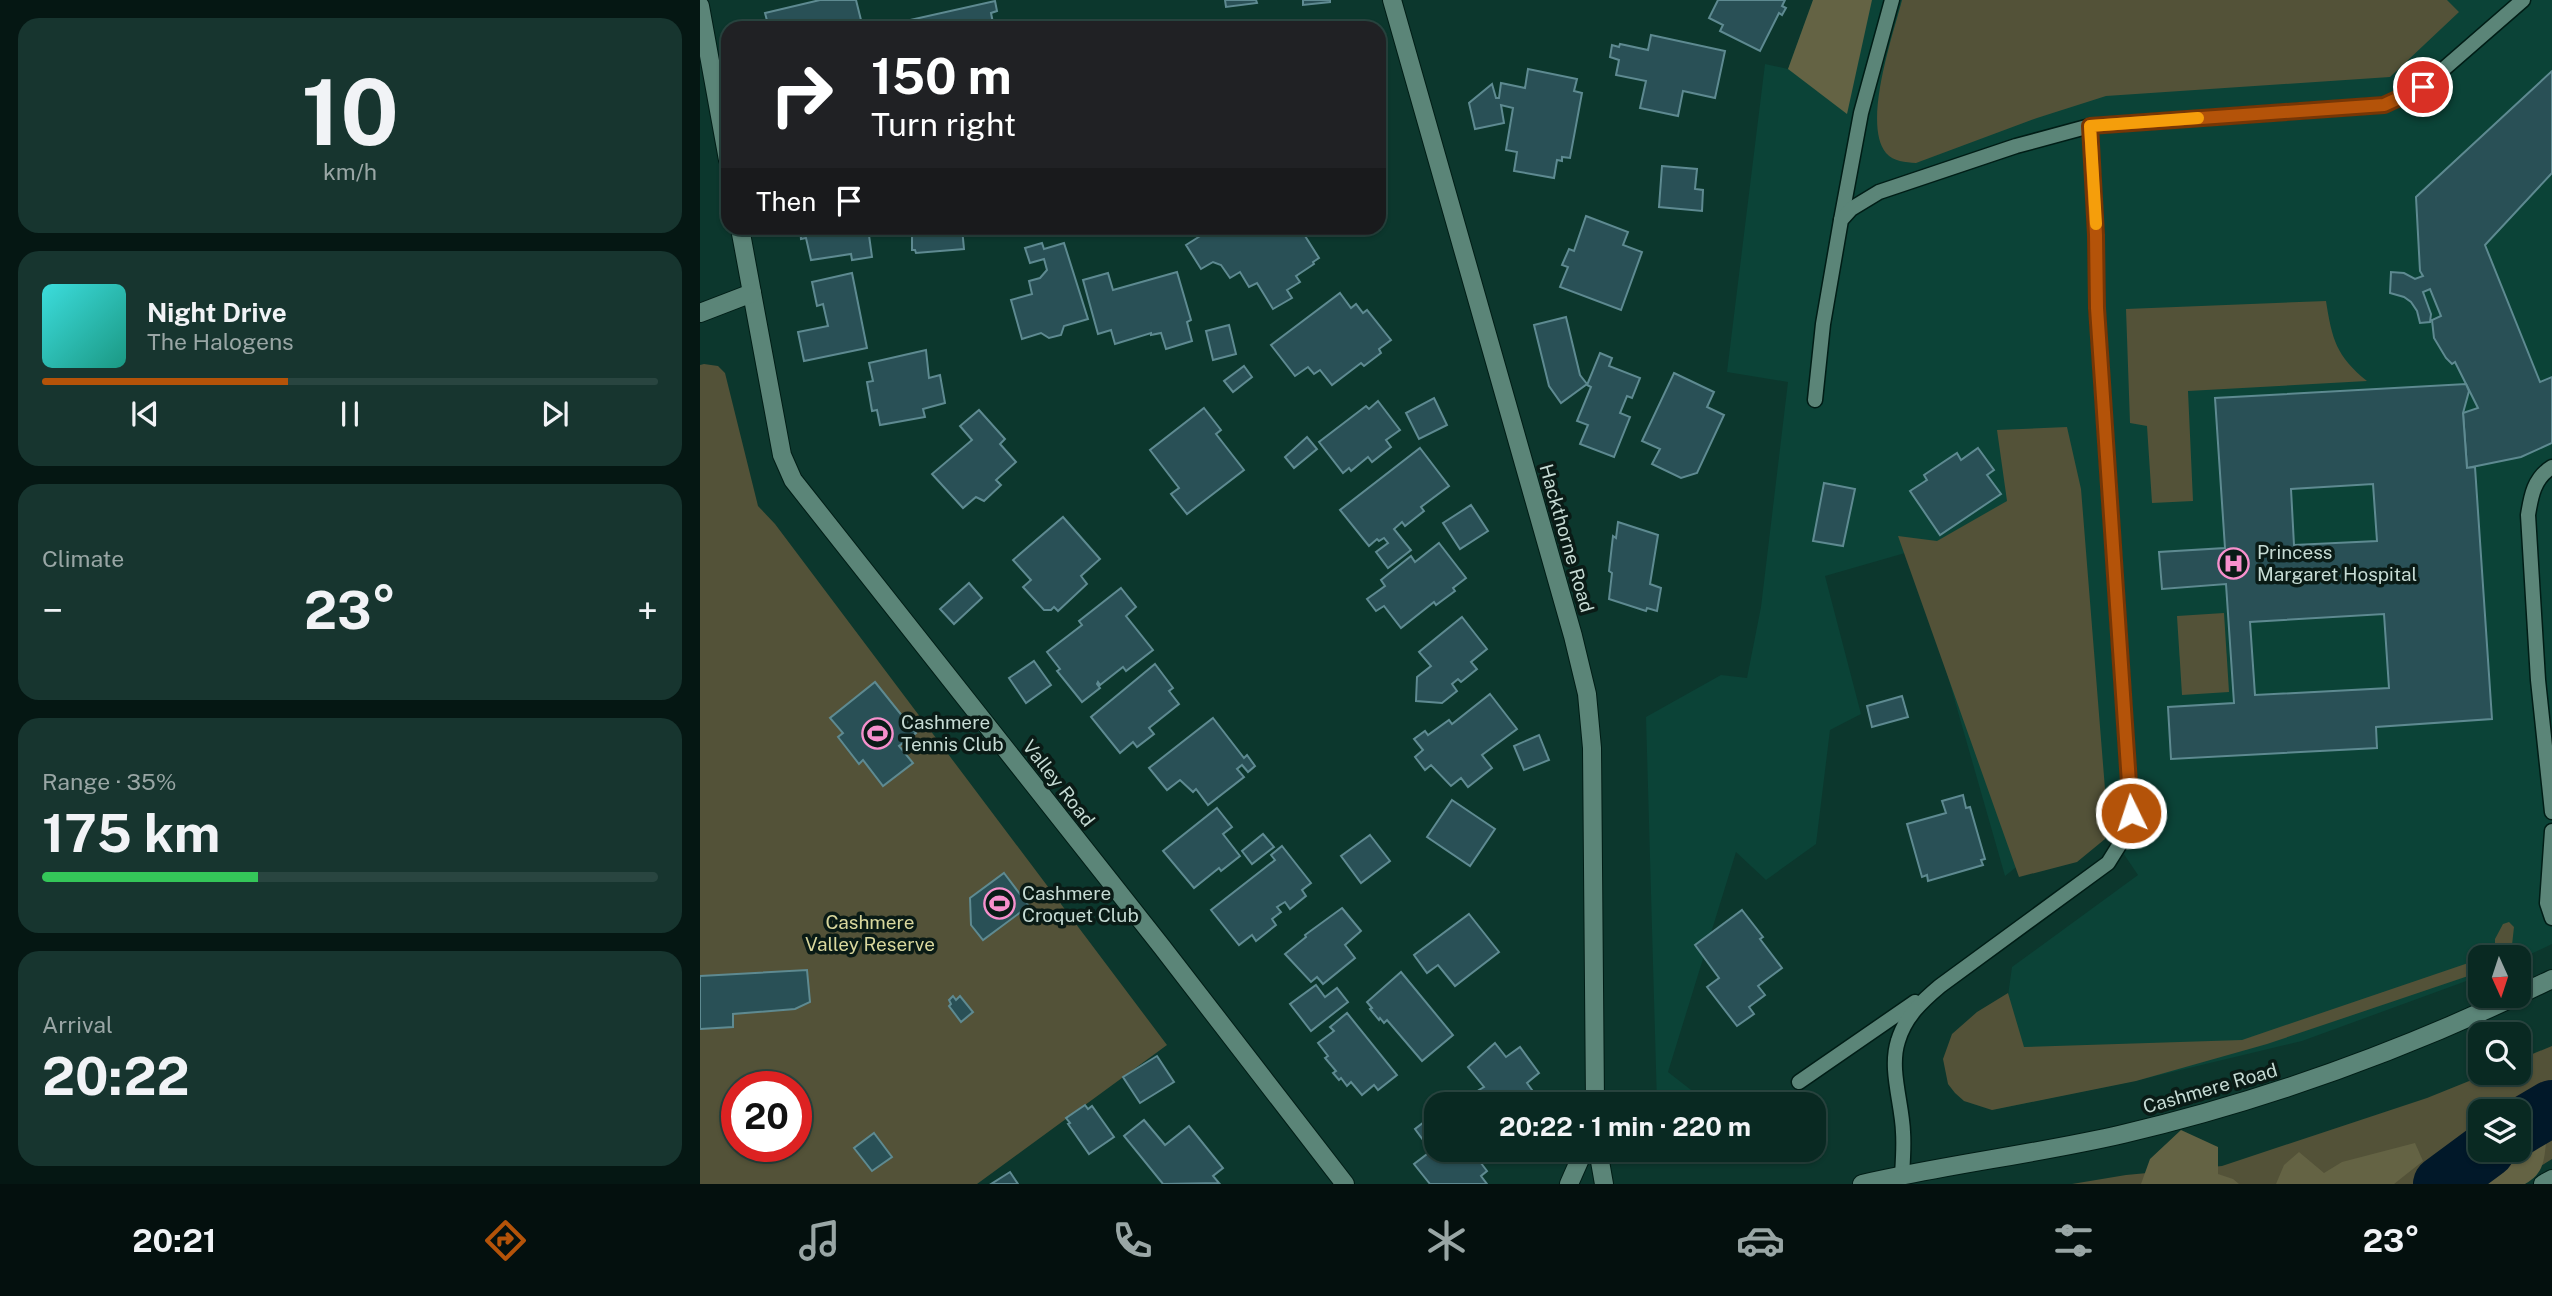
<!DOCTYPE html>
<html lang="en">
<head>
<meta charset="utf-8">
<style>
	:root { --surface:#092922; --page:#17352f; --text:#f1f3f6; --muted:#99a6a5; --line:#294540; --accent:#b45309 }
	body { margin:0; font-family:"Public Sans",sans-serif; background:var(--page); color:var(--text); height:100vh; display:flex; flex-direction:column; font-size:26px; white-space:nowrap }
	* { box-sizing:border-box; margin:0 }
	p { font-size:23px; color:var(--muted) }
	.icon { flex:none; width:38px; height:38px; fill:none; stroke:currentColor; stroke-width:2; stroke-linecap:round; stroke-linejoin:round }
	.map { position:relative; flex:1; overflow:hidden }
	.panel { display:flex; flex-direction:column; gap:18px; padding:18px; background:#051713; width:700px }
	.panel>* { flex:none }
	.banner { position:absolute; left:21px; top:21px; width:665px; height:214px; border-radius:21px; box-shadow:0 2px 5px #0004,0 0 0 2px var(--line); background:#202124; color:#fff; overflow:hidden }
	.needle { width:46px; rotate:177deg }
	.fabs { position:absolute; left:1768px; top:945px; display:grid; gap:14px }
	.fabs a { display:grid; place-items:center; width:63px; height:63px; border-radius:14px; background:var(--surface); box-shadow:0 2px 5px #0004,0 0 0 2px var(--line); font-size:35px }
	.speed { position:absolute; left:21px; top:1071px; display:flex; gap:14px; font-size:35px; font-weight:700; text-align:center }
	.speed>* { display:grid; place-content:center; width:91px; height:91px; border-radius:50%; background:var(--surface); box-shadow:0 2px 5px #0004,0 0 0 2px var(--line); line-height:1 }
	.speed .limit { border:10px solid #d22; background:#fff; color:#111 }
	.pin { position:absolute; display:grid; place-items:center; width:60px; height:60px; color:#fff; margin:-30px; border:4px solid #fff; border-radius:50%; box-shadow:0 2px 7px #0007 }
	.me { position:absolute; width:77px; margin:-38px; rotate:356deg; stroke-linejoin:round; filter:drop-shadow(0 0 5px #0008) }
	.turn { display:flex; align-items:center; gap:24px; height:147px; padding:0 35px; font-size:32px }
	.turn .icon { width:91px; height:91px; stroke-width:2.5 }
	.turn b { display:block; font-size:49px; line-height:60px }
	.then { display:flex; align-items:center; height:66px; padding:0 35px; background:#0003; gap:14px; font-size:26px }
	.big { font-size:52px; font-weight:700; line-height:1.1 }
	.panel .card { flex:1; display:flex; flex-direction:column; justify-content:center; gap:10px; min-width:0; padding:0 24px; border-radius:21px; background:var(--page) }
	.panel .dial { align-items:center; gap:0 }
	.dial b { font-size:91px; line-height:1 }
	.song { display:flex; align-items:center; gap:21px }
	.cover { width:84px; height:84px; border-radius:10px; background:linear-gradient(135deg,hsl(180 70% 55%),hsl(170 70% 35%)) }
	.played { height:7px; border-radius:4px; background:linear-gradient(90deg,var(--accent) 40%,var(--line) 40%) }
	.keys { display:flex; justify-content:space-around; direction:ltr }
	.heat { display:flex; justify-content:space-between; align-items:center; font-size:38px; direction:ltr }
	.charge { height:10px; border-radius:5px; background:linear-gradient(90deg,#34c759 35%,var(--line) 0) }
	.trip { position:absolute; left:724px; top:1092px; width:402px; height:70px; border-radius:21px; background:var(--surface); box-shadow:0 2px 5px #0004,0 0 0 2px var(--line); font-weight:700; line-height:70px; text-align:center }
	.tabs { display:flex; height:112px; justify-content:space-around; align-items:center; background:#04100e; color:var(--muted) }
	.tabs .icon { width:49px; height:49px }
	.tabs .active { color:var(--accent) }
	.tabs b { font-size:32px; color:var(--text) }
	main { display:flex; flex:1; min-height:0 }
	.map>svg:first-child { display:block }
	.built { fill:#0b4337 }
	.green { fill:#535238; fill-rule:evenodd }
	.forest { fill:#646344 }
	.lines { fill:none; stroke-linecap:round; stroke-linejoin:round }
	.river { stroke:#011829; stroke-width:56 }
	.building { fill:#295056; stroke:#5e8a91; stroke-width:2; fill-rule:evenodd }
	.service-casing { stroke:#001d16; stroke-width:17 }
	.minor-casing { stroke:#001d16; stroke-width:20 }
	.tertiary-casing { stroke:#001d16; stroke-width:20 }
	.secondary-casing { stroke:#001d16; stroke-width:20 }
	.service { stroke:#5b8578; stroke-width:14 }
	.minor { stroke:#5b8578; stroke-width:18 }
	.tertiary { stroke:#5b8578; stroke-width:18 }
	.secondary { stroke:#5b8578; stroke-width:18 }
	.route-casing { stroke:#753606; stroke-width:18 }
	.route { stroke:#b45309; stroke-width:12 }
	.slow { stroke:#f59e0b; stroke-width:12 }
	.labels { text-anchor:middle; stroke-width:7; stroke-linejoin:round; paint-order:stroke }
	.street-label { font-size:19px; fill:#c6dbd4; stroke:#0a1b16 }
	.poi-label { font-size:19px; fill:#c6dbd4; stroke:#0a1b16; text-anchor:start }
	.park-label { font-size:19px; fill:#d9d79d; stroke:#0a1b16 }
</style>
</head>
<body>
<main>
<section class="panel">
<div class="card dial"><b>10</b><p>km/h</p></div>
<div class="card">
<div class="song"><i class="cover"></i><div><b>Night Drive</b><p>The Halogens</p></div></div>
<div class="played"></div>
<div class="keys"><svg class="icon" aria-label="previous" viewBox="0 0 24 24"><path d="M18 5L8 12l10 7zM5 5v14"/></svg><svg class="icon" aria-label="pause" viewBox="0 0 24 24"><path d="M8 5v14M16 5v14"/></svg><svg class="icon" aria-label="next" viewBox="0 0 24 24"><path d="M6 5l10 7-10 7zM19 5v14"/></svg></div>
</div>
<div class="card"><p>Climate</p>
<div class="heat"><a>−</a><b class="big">23°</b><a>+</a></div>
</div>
<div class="card"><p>Range · 35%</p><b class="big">175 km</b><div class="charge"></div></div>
<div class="card"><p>Arrival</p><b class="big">20:22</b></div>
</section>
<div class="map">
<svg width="1852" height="1184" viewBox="0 0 1852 1184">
	<rect width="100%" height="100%" fill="#0c372d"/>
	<!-- built -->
	<polygon class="built" points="1113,0 1852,0 1852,944 1818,960 1818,957 1780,957 1780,976 1602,1041 1439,1080 1292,1110 1312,967 1438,875 1392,807 1305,876 1212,551 1125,576 1161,714 1130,730 1116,844 1066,880 1036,852 968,1072 1000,1097 989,1104 957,1104 946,717 1021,675 1047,678 1061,607 1088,382 1027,372 1065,64 1088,69"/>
	<!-- green -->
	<g class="green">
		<path d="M1202,0H1747L1759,12L1690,77L1406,96L1337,118L1216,163C1205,162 1194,162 1186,153C1162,124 1193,35 1202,0Z"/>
		<path d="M1626,301C1632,339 1636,356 1667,381L1488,391L1493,501L1452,503L1447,426L1430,423L1426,309Z"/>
		<path d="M4,364L18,366L25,373L58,506L75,524L467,1045L277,1184H0V365ZM37,1087H96V1146H37Z"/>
		<polygon points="1367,427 1381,489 1407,814 1405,839 1377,862 1319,877 1198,536 1237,541 1307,501 1297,430"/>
		<polygon points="1524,613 1529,692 1482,695 1477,616"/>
		<polygon points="1809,922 1814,927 1812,945 1804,957 1784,957 1795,953 1795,939 1803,924"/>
		<polygon points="1780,959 1780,972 1567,1044 1436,1081 1292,1110 1264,1101 1255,1093 1248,1084 1243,1059 1252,1034 1277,1012 1308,993 1324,1047 1542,1040"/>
		<path d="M1852,1046V1159L1812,1184H1372L1426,1175L1522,1166L1727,1098L1789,1073H1818V1060ZM1780,1111H1818V1150H1780Z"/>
	</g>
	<!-- forest -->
	<g class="forest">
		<polygon points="1113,0 1172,0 1147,114 1088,69"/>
		<path d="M1818,1121L1837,1129L1846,1143C1844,1162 1843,1174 1825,1184H1759L1770,1172L1790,1158V1150H1818Z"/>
		<polygon points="1481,1130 1518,1147 1518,1174 1533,1179 1539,1184 1441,1184 1450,1159"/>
		<polygon points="1715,1143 1723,1161 1694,1184 1576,1184 1584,1165 1599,1152 1624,1173 1642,1162"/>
	</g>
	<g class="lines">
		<!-- river -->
		<g class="river">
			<polyline points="1818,1128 1852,1108"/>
			<polyline points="1741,1184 1787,1150"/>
		</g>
	</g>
	<!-- building -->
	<g class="building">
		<polygon points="120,0 156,0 163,28 69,28 65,13"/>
		<polygon points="525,0 556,0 557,3 526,7"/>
		<polygon points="603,0 630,0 630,2 603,5"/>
		<polygon points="1018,0 1085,0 1082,6 1086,8 1082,15 1079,13 1060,51 1020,31 1023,25 1009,18"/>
		<polygon points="295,1 297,11 291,13 294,28 211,28 210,20"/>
		<polygon points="596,21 597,28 542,28"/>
		<polygon points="517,23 518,28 478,28"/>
		<polygon points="951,35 1025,51 1015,98 983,91 978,116 940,108 946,81 916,75 919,60 910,57 912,45 919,47 920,44 948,50"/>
		<polygon points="828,69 877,79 874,91 882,93 870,158 862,157 862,161 857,160 854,178 814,171 817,152 806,150 813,108 801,105 804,123 775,129 769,103 792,84 796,98 799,98 801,83 825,88"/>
		<polygon points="1852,71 1852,173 1785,245 1840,382 1852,377 1852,443 1821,457 1767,468 1763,413 1778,408 1755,362 1752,364 1746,358 1734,338 1732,320 1741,316 1730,289 1723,292 1731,314 1730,322 1720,323 1717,311 1711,302 1704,297 1690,293 1691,272 1704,273 1715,279 1723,276 1720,271 1716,197"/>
		<polygon points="962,166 997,169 995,189 1003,190 1002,211 959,207"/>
		<polygon points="886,216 928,232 923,245 942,252 921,310 860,287 868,267 862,265 869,249 874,251"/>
		<polygon points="100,228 168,228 172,257 152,260 151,254 111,260 106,238 101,239"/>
		<polygon points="212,228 262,228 264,249 216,253 215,250 212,250"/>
		<polygon points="513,228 516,231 521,228 561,228 564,232 571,228 600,228 619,258 613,262 614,264 596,276 600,282 587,290 592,298 573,309 557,283 549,287 540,272 530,278 521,265 513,262 501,269 486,245"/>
		<polygon points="342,243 344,249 364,243 388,319 364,326 361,335 349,338 341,333 322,339 311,300 332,294 329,281 340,278 347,270 344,259 330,263 325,248"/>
		<polygon points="477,272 491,320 487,322 492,341 466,349 461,333 451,335 451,333 415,344 411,330 398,334 383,280 408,273 413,290"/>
		<polygon points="152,273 167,348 104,361 98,332 128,326 123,304 117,306 112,282"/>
		<polygon points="640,293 651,308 656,304 663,313 667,310 691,340 679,349 681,353 664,366 661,363 632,385 620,370 614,374 608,367 595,376 571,345"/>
		<polygon points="866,317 880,375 887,384 861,403 849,386 834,325"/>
		<polygon points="529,325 536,354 513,360 506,331"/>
		<polygon points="226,350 229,378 240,375 245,403 223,409 225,417 180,425 177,410 172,411 167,382 173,381 169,363"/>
		<polygon points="900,353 912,358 909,366 940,378 932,398 927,396 920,413 930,417 914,457 880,444 888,425 877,421 891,387 887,385"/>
		<polygon points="544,366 552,377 533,392 524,381"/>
		<polygon points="974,373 1014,392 1007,407 1024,415 997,473 981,478 952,464 960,449 942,441"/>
		<path d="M1766,384L1769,391L1763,413L1767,468L1775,467L1792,719L1676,727L1677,748L1471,759L1468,707L1534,703L1526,584L1462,589L1459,552L1525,548L1515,398ZM1673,484L1677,541L1594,545L1591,489ZM1684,614L1689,688L1555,695L1550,622Z"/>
		<polygon points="734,398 747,425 719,439 706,413"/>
		<polygon points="678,401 700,430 686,440 691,447 672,462 668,457 651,471 649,468 643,473 619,442 666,406 669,409"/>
		<polygon points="504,408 521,430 516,434 544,470 487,514 471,494 479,488 450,450"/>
		<polygon points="279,410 305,439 300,444 316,462 296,480 301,485 284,501 276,497 263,508 232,474 272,440 260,426"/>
		<polygon points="607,437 617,449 594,468 585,457"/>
		<polygon points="720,448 749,486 721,507 724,511 705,526 702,522 694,529 711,550 688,568 676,552 688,543 684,538 679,541 677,539 669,546 640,510"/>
		<polygon points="1278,448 1294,470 1287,475 1301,494 1240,535 1210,491 1227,480 1224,475 1257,453 1261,460"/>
		<polygon points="1124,483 1155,489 1143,546 1113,541"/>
		<polygon points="771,505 788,531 760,549 743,523"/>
		<polygon points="363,517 400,559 381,576 387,584 358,611 354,607 351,610 344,610 323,587 331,580 313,560"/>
		<polygon points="918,522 958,535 950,584 961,588 957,611 947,608 946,611 909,599 912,573 909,571 913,536 916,538"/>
		<polygon points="739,543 766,578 753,588 755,591 736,605 734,602 701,628 684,606 676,611 667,599 685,586 681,580 711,556 715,562"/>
		<polygon points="269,583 282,598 254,624 240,609"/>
		<polygon points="421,588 436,607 426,616 453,650 426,671 423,667 400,685 398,682 397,684 400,688 382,702 357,671 360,669 347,652 382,625 379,621"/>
		<polygon points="762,617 787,649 771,662 777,669 761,682 758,679 752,684 757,691 742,703 716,701 717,677 731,666 719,652"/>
		<polygon points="334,661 351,685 326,703 309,678"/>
		<polygon points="455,664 473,688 469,691 479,704 449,728 454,734 437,747 433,742 420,753 391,717"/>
		<polygon points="175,682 216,733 199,746 213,763 183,786 163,760 159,764 138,737 143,733 130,718"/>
		<polygon points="790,694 817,729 782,755 792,768 768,787 761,778 751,786 731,765 725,770 715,757 723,750 714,739 725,731 728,735 749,720 752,724"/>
		<polygon points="1202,696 1208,717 1172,727 1167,706"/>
		<polygon points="513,718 544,758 547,755 555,766 548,772 542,765 537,769 544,777 508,805 496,789 493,792 480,780 467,790 449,768"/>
		<polygon points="839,735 849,760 824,770 814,746"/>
		<polygon points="1263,795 1266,808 1270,807 1285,859 1281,860 1283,865 1228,881 1227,875 1222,877 1207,824 1246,813 1242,801"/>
		<polygon points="752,800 795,829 770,866 727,837"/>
		<polygon points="517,808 532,827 523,834 540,856 521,871 519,868 494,888 463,851"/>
		<polygon points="563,834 574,847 552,864 542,851"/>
		<polygon points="670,835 690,861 661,883 641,856"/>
		<polygon points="582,846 611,883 602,890 606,896 590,909 585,902 577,907 581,912 572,919 576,925 556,941 552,935 539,945 511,910 575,860 571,855"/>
		<polygon points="304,873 329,906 283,940 271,925 270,898"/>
		<polygon points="642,908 661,931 645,945 655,958 623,984 617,977 611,982 585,954 606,937 605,935"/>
		<polygon points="1042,910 1063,937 1060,939 1082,968 1058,986 1065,995 1049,1007 1054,1014 1037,1026 1007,987 1019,978 995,945"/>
		<polygon points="769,914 799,952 755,986 738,965 727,973 714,955"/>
		<polygon points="107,970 110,1002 95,1009 33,1014 33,1027 0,1029 0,976"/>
		<polygon points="701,972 753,1035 722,1061 687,1020 684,1023 680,1018 679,1020 670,1009 672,1008 667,1002"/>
		<polygon points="616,985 625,997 637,988 648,1002 611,1031 590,1004"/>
		<polygon points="253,996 256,1000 260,996 273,1012 261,1022 249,1006 251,1004 249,1000"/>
		<polygon points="647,1013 697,1075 678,1090 674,1085 662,1095 651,1082 647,1086 641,1078 639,1080 633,1073 636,1071 625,1058 628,1056 618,1043 634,1031 630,1027"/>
		<polygon points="795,1043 806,1057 820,1047 839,1073 827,1083 840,1101 840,1104 792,1104 799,1099 797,1097 789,1103 779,1090 784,1087 768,1067"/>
		<polygon points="457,1056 474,1082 440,1103 423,1077"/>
		<polygon points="385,1105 388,1109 392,1106 414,1137 389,1154 368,1124 370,1123 366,1118"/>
		<polygon points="737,1112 737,1150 771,1150 787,1171 781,1176 787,1184 730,1184 714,1164 731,1151 715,1129"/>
		<polygon points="444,1120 465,1145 489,1126 523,1168 513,1176 519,1183 463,1184 424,1136"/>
		<polygon points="174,1133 192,1157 172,1171 154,1148"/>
		<polygon points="310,1172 318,1184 291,1184"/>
	</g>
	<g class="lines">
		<defs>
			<g id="service">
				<polyline points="1141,220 1161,113 1192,0"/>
				<polyline points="1115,400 1123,324 1141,220 1151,209 1179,192 1316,146 1390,126 1684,105 1723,87 1823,0"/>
				<path d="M1852,467C1834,478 1831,496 1828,515L1838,680L1852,812"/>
				<polyline points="1852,831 1847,903 1852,918"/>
				<polyline points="1099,1082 1215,1002"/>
				<path d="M1202,1175C1203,1160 1204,1146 1203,1132C1202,1103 1189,1069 1198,1041C1205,1017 1222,1001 1240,986L1408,863L1428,831L1431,813L1397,308L1396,235L1390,126"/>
			</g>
			<g id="minor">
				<polyline points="0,6 28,160"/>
				<polyline points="40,228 82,455 93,480 462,947 645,1184"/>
				<polyline points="0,313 52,293"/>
				<polyline points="1843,1184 1852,1179"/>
			</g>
			<g id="tertiary">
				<polyline points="692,0 873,636 887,694 892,748 895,1104"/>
				<polyline points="898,1150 904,1184"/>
			</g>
			<g id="secondary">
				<polyline points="869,1184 884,1150"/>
				<path d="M1162,1184C1249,1164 1337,1154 1423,1134C1572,1099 1715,1046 1852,979"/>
			</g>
		</defs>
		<!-- service casing -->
		<use href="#service" class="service-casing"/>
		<!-- minor casing -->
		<use href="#minor" class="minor-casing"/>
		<!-- tertiary casing -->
		<use href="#tertiary" class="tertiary-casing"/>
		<!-- secondary casing -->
		<use href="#secondary" class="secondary-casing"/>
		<!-- service -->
		<use href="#service" class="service"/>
		<!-- minor -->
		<use href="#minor" class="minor"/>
		<!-- tertiary -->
		<use href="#tertiary" class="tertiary"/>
		<!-- secondary -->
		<use href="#secondary" class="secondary"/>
	</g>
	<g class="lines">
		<defs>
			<polyline id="route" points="1431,813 1397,308 1396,235 1390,126 1684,105 1723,87"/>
		</defs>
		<!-- route casing -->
		<use href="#route" class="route-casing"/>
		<!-- route -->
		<use href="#route" class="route"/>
		<!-- slow -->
		<polyline class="slow" points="1396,224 1390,126 1498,118"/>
	</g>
	<!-- icons -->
	<defs>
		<symbol id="hospital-ring" viewBox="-11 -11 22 22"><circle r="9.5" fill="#0a1b16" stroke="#f790cd" stroke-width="1.5"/><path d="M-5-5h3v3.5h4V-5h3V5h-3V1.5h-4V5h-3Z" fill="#f790cd"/></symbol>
		<symbol id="stadium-ring" viewBox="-11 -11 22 22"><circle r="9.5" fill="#0a1b16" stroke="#f790cd" stroke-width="1.5"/><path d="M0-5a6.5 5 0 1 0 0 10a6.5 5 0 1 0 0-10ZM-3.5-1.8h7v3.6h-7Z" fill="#f790cd"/></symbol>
	</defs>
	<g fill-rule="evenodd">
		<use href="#hospital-ring" x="1516" y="546" width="35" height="35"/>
		<use href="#stadium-ring" x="160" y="716" width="35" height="35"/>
		<use href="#stadium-ring" x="282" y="886" width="35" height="35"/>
	</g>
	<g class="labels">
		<!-- street labels -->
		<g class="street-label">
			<text transform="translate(867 538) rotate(74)" y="7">Hackthorne Road</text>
			<text transform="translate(359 783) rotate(52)" y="7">Valley Road</text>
			<text transform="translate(1510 1088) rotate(-16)" y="7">Cashmere Road</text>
		</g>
		<!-- poi labels -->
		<g class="poi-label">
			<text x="1557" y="559">Princess<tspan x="1557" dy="22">Margaret Hospital</tspan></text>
			<text x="201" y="729">Cashmere<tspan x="201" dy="22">Tennis Club</tspan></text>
			<text x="322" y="900">Cashmere<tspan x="322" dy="22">Croquet Club</tspan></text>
		</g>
		<!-- park labels -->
		<g class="park-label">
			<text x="170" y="929">Cashmere<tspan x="170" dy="22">Valley Reserve</tspan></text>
		</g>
	</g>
</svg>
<div class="fabs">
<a><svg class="needle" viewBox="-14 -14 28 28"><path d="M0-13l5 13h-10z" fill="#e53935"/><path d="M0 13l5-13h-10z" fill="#99a6a5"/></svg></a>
<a><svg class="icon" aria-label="search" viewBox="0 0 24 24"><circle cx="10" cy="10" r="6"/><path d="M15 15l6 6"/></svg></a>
<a><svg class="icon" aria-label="layers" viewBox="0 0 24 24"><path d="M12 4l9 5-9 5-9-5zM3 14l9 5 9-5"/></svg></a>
</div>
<div class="speed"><div class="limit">20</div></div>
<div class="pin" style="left:1723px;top:87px;background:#d93025"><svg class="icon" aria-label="arrive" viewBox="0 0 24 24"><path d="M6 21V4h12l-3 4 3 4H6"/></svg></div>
<svg class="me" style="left:1431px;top:813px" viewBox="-20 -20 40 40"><circle r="17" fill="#b45309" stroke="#fff" stroke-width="3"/><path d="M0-11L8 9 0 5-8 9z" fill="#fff"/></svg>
<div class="trip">20:22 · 1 min · 220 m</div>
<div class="banner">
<div class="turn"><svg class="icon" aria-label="right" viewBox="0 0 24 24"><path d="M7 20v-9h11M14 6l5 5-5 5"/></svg><div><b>150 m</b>Turn right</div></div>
<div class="then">Then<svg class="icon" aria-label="arrive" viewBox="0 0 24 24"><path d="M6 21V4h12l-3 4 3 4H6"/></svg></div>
</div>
</div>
</main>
<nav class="tabs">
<b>20:21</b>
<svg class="icon active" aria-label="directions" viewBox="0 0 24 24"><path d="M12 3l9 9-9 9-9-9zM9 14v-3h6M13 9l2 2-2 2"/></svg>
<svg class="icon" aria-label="music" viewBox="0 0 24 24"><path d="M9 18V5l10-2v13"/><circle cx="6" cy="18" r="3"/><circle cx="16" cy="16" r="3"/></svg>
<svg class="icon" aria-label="phone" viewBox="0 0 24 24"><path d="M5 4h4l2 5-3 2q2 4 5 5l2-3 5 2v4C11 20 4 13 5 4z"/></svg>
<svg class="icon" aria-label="climate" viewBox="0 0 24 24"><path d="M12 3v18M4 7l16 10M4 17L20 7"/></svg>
<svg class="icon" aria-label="car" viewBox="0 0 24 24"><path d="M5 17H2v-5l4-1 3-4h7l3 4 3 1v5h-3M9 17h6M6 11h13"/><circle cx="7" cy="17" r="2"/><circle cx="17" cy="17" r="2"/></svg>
<svg class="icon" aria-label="filters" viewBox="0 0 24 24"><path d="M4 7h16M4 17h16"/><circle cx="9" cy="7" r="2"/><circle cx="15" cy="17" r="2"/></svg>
<b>23°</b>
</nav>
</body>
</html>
